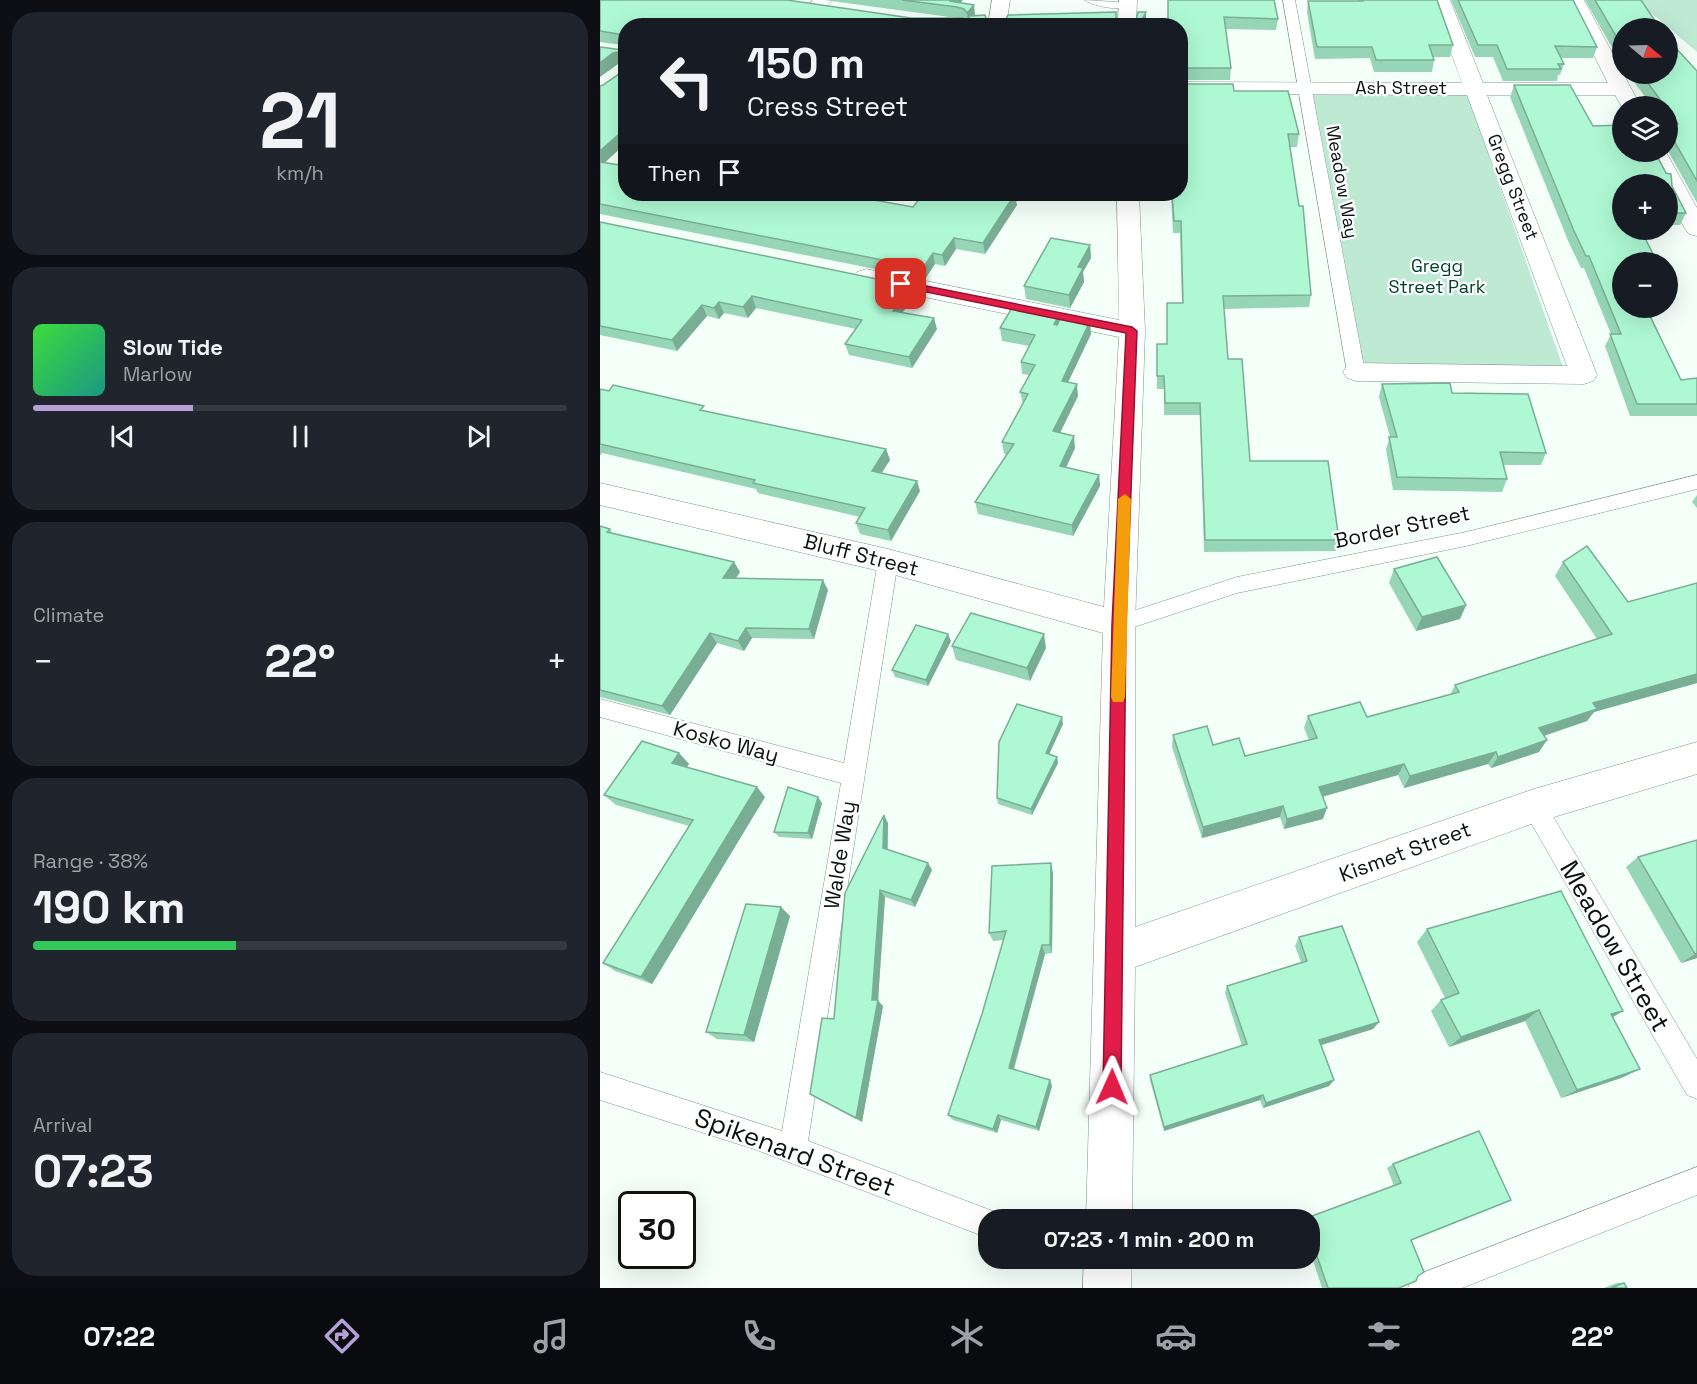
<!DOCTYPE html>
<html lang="en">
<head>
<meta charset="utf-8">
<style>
	:root { --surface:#171b24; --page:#20242c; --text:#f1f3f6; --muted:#9ea1a6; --line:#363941; --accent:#b6a0d7 }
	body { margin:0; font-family:"Space Grotesk",sans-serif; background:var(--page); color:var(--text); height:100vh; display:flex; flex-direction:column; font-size:22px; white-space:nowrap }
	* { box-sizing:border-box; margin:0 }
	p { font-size:20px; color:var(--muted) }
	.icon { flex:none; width:33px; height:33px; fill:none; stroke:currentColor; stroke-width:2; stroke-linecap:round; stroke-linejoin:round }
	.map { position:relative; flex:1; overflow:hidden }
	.drawer { display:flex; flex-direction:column; gap:12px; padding:12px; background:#0d0f14; width:600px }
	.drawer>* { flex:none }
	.top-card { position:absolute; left:18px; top:18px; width:570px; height:183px; border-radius:24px; box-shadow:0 6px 24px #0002; background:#171b24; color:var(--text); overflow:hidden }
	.needle { width:39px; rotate:109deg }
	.tools { position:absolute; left:1012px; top:18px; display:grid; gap:12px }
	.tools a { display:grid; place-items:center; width:66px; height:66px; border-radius:50%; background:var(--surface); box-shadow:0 6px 24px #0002; font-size:30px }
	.speed { position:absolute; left:18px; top:1191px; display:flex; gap:12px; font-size:30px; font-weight:700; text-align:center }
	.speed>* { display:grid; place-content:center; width:78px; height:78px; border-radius:50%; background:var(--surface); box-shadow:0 6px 24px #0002; line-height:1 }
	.speed .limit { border:3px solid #111; border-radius:9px; background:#fff; color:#111 }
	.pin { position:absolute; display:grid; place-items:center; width:51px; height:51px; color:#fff; margin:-26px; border-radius:12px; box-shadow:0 3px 9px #0006 }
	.me { position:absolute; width:66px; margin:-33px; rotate:1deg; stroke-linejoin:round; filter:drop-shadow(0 0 4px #0008) }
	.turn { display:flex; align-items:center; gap:21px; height:126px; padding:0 30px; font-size:27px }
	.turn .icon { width:78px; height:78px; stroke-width:2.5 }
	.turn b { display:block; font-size:42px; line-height:51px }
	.then { display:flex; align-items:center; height:57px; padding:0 30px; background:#0003; gap:12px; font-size:22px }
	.big { font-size:45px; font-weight:700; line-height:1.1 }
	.drawer .widget { flex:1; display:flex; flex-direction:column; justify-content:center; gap:9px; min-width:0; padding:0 21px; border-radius:24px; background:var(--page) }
	.drawer .dial { align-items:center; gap:0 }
	.dial b { font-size:78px; line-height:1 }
	.song { display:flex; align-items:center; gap:18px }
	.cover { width:72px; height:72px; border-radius:9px; background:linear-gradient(135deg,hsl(120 70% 55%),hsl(170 70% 35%)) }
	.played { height:6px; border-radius:3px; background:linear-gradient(90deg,var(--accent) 30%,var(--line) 30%) }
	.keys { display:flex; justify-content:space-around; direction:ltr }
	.heat { display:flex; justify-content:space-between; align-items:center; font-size:33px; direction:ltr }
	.charge { height:9px; border-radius:4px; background:linear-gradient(90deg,#34c759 38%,var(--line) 0) }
	.trip { position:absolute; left:378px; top:1209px; width:342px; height:60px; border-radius:24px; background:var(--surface); box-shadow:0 6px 24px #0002; font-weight:700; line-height:60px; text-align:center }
	.tabs { display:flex; height:96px; justify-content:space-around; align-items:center; background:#090b0e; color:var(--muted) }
	.tabs .icon { width:42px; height:42px }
	.tabs .active { color:var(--accent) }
	.tabs b { font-size:27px; color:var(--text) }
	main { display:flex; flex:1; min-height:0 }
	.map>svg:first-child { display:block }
	.green { fill:#bee9d3 }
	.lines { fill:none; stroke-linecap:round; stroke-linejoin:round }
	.lane-casing { stroke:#7b9889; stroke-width:1 }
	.street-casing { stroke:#7b9889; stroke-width:1 }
	.lane { fill:#fff; fill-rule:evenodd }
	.street { fill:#fff; fill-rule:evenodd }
	.wall { fill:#96d6b6 }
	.shaded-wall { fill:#7aae94 }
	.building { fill:#aef9d4; stroke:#7aae94; stroke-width:1.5 }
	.route { fill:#e11d48; stroke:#92132f; stroke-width:1.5 }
	.slow { fill:#f59e0b }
	.labels { text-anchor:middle; stroke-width:4.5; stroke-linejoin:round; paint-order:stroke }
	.far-street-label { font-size:18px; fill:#08130e; stroke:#fff }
	.far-park-label { font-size:18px; fill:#00402a; stroke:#fff }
	.street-label { font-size:21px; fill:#08130e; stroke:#fff }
	.near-street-label { font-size:26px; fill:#08130e; stroke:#fff }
</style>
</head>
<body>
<main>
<section class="drawer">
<div class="widget dial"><b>21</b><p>km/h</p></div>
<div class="widget">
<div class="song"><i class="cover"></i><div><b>Slow Tide</b><p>Marlow</p></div></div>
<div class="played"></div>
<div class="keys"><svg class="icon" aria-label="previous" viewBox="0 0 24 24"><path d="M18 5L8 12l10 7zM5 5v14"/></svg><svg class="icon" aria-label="pause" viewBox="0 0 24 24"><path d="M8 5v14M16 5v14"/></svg><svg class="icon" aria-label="next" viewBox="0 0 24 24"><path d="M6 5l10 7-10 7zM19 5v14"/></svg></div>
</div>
<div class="widget"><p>Climate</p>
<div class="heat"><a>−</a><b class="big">22°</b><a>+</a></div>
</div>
<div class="widget"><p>Range · 38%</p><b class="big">190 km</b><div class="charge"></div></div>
<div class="widget"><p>Arrival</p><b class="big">07:23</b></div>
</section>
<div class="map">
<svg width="1097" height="1288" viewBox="0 0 1097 1288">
	<rect width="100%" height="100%" fill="#f3fff8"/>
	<!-- green -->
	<g class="green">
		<polygon points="1036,0 1097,0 1097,52"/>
		<polygon points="713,93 867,93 963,367 764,365"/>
	</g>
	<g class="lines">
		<defs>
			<g id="lane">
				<path d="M485,0L532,3L534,5C525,12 494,7 485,0Z"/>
				<polygon points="683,0 695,0 765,372 762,376 750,376 747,372"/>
				<polygon points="1097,475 1097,489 866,546 637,593 519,632 512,630 509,624 512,618 637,577 866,532"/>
				<polygon points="288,553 295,556 298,561 208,1141 398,1213 401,1220 388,1220 388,1238 154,1149 0,1100 0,1072 182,1131 241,783 0,717 0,699 244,763 278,561 281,556"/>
				<polygon points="934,795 942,798 1097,1059 1097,1099 1087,1095 926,814 922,806 926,798"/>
				<polygon points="1097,1167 1097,1195 862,1288 808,1288 812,1277"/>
			</g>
			<g id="street">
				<path d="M213,0H232C226,9 220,14 210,11L207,7Z"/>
				<polygon points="392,0 410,0 406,26 388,26"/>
				<polygon points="519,0 537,0 536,26 518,26"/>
				<polygon points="832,0 850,0 883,83 1008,83 966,0 984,0 1040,105 1023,106 1023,109 1015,95 887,95 997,375 993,381 984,384 756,381 747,378 743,372 747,366 756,363 967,366 867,95 580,94 580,82 862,83"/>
				<polygon points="1045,152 1066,152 1097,208 1097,236 1089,234 1085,229 1068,197 1068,184 1062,184"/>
				<polygon points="517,194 539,194 545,331 535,624 535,927 934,789 1097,742 1097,774 934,823 535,967 532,1220 486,1220 503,633 288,573 0,505 0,483 288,549 504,607 519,337 266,285 257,282 254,277 257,272 266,269 519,320"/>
				<polygon points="484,1258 532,1258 531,1288 483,1288"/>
			</g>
		</defs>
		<!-- lane casing -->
		<use href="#lane" class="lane-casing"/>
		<!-- street casing -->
		<use href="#street" class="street-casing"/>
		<!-- lane -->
		<use href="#lane" class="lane"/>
		<!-- street -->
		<use href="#street" class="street"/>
	</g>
	<!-- wall -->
	<g class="wall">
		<polygon points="0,0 311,18 357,18 224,0 363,0 360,2 375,15 387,21 536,21 546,19 542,26 368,26 366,20 363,19 364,26 26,26 26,143 5,162 26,194 252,194 250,196 313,207 417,205 385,254 356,249 345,266 335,264 325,279 0,214 0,86 3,85 23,71 23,63 18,64 23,50 23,45 0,42"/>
		<polygon points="568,0 678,19 676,30 626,29 631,68 630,80 580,80 580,26"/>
		<polygon points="758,0 837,0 853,45 850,57 833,57 834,60 832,72 774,72 770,58 715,59 707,12 708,1 758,1"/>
		<polygon points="851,0 973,0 997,47 993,58 961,58 964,64 960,75 958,75 957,81 903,81 893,57 875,57"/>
		<polygon points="985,0 1041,0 1023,28 1023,66 1018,58"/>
		<polygon points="1070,45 1097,71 1097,203 1068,151 1068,106 1052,106 1028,74 1068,74"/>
		<polygon points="914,85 993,126 1072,186 1086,213 1080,225 1068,225 1068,184 1023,184 1023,308 1068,308 1047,308 1081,380 1097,378 1097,416 1030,416 1005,346 1011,334 984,268 981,268 969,243 910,97"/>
		<polygon points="634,91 699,134 697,147 690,147 711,295 709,307 624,309 628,359 650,461 739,540 736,551 604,552 600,415 564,415 564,389 557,389 557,344 567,344 582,303 580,233 573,233 571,194 580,194"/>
		<polygon points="0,222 311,286 313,297 303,312 337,329 312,368 249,355 245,344 256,329 156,308 148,318 124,313 119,319 107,316 77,351 0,335"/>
		<polygon points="490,245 491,258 483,272 484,282 470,308 426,299 424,286"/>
		<polygon points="1068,284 1074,296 1068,307"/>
		<polygon points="459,315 459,320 491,334 468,382 478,396 460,433 475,448 466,468 499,475 500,486 473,536 378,514 375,502 407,454 404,454 402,442 423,404 420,392 429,375 422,374 421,362 429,346 402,341 400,328"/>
		<polygon points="782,384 852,393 946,453 941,465 903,465 907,479 902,492 793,490 786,449 790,437 779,397"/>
		<polygon points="0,389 286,449 290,460 281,473 320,491 291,541 260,534 256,523 260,517 158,493 156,489 2,453 0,456"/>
		<polygon points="1097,495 1097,508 1092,502"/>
		<polygon points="0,526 10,529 13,534 134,562 140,572 136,578 228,590 214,639 152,638 144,651 117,643 70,715 0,697"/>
		<polygon points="963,562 1028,602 1097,583 1097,683 994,712 987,721 944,736 939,752 891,768 888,764 804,788 798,775 722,796 723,819 684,829 680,817 602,838 572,747 573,735 613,745 645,756 709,740 704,728 708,716 767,717 850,695 855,685 997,639 955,576"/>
		<polygon points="794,569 866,605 860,619 816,631 789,583"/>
		<polygon points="351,641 328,686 295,677 292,670"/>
		<polygon points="352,646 446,648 430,681 356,660"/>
		<polygon points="463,724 449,754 457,757 458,763 432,815 398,804 397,798"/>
		<polygon points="79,753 89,764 87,767 165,797 52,984 15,971 3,963 89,826 16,805 4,795"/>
		<polygon points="222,803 212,839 179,837 174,832"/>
		<polygon points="288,823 288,850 332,870 315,907 285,897 278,1000 283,1006 262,1122 210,1094 234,1019"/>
		<polygon points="1038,857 1097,958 1081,963 1026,867"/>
		<polygon points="453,873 452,953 445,954 414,1070 450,1080 452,1086 439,1131 401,1120 397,1133 353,1120 348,1115 382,1014 404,940 393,941 389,933"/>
		<polygon points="190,916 154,1042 117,1039 106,1032"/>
		<polygon points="827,929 1023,1011 1013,1017 1040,1069 1021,1078 961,1098 925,1021 849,1047 831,1011 841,1000 845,998 817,942"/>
		<polygon points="699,937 779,1022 773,1029 721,1045 734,1080 729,1086 663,1108 660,1100 564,1131 550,1080 550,1075 642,1046 625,993 627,986 701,962 695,946"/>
		<polygon points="879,1131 811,1240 818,1276 799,1288 722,1288 710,1251 710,1220 703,1220 794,1186 787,1168 793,1164"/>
		<polygon points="1017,1283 1024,1283 1027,1288 1004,1288"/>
	</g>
	<!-- shaded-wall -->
	<g class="shaded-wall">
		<polygon points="350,0 363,0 356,7 350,1"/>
		<polygon points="374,5 375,15 368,23 367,13"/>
		<polygon points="546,12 546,19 542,26 538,26"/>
		<polygon points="362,18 364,26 355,26"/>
		<polygon points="23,51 26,63 18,64 0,77 0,63 13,53"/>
		<polygon points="26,128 26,143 0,167 0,151"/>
		<polygon points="240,194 252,194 243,205"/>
		<polygon points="415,194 417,205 385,254 383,243"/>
		<polygon points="354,238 356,249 345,266 342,255"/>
		<polygon points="490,245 491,258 483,272 484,282 470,308 469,295 478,267"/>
		<polygon points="333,253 335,264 325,279 323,268"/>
		<polygon points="311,286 313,297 296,322 293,311"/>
		<polygon points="152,296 156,308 148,318 143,307"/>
		<polygon points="119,302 124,313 119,319 114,308"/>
		<polygon points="102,305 107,316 77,351 72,340"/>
		<polygon points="459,315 460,327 454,324"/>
		<polygon points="334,318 337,329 312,368 309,357"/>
		<polygon points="490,321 491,334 463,393 462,381"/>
		<polygon points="477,384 478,396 455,443 453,431"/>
		<polygon points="474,436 475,448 461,478 460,466"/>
		<polygon points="286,449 290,460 276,482 272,471"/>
		<polygon points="499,475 500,486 473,536 472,525"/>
		<polygon points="317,481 320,491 291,541 288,530"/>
		<polygon points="134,562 140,572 129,588 123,578"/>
		<polygon points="223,580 228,590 214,639 209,629"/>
		<polygon points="866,605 860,619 816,631 822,617"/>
		<polygon points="146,628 152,638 144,651 138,641"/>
		<polygon points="110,633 117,643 70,715 62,706"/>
		<polygon points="348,634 351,641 328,686 326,680"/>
		<polygon points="444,634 446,648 430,681 427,668"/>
		<polygon points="1097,674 1097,683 994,712 987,721 931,740 939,728 993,703"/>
		<polygon points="462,717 463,724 447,759 446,753"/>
		<polygon points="947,740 939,752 891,768 898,757"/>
		<polygon points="896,752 888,764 804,788 810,776"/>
		<polygon points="79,753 89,764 82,774 72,763"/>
		<polygon points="457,757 458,763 432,815 431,809"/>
		<polygon points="804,764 798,775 715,799 719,787"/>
		<polygon points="157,787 165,797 52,984 41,977"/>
		<polygon points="218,797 222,803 212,839 208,833"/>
		<polygon points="683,806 680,817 602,838 603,827"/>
		<polygon points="727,808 723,819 684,829 687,819"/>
		<polygon points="284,815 288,823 287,856 283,848"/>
		<polygon points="328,863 332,870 315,907 311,900"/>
		<polygon points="451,863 453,873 452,953 450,945"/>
		<polygon points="280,890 285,897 278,1001 283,1006 262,1122 256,1118 272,1000"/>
		<polygon points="181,907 190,916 154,1042 144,1035"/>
		<polygon points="442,945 445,954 412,1074 409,1068"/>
		<polygon points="1097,953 1097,958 1081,963 1095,954"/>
		<polygon points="939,1010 925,1021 849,1047 861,1037"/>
		<polygon points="1023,1011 1006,1021 1011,1014"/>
		<polygon points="779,1022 773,1029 715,1047 719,1040"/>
		<polygon points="1040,1069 1021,1078 961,1098 977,1090"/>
		<polygon points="450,1080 452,1086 439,1131 436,1127"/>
		<polygon points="734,1080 729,1086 663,1108 666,1103"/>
		<polygon points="663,1095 660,1100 564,1131 564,1127"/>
		<polygon points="398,1115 401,1120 397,1133 393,1129"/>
	</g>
	<!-- building -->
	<g class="building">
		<polygon points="0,0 187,0 311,18 362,18 355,26 26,26 26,128 0,151 0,86 3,85 23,71 23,51 13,53 0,63 0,47 23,50 23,35 0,31"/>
		<polygon points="302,0 350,0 350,1 374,5 367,13 364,9 357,7"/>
		<polygon points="568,0 674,0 678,19 624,17 631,68 580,68 580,26 568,26"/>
		<polygon points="763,0 837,0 853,45 829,45 834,60 776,60 772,47 717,47 708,1 763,1"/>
		<polygon points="858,0 973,0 997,47 955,46 964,64 958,64 961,69 907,69 897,45 878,45"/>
		<polygon points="995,0 1041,0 1060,28 1023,28 1023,48"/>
		<polygon points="516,12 516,20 536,21 538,12 546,12 538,26 368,26 369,16 385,15 387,21 405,21 408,15"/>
		<polygon points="1068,41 1070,45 1073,45 1097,71 1097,181 1073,139 1068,139 1068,124 1078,124 1068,110 1068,106 1065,106 1041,74 1068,74"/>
		<polygon points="580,84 633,84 634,91 688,91 699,134 688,134 699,206 703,206 711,295 623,296 628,359 642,359 650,461 728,461 739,540 605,540 600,403 565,403 564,376 557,376 557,344 567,344 567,303 583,303 581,221 574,221 572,194 580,194"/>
		<polygon points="914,85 970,85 993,126 1023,125 1023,152 1055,152 1066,173 1071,174 1072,186 1086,213 1068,213 1068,184 1023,184 1023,230 1041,230 1057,262 1023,262 1023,308 1046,308 1081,380 1097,378 1097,404 1037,404 1010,334 1021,334 989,256 986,256 974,231"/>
		<polygon points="0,162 26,166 26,194 240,194 313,207 323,194 415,194 383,243 354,238 342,255 333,253 323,268 0,204"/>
		<polygon points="0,222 311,286 293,311 334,318 309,357 245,344 262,320 152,296 143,307 119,302 114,308 102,305 72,340 0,326"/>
		<polygon points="451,238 490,245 478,267 483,268 469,295 424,286"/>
		<polygon points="1068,284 1074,296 1068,296"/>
		<polygon points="413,306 459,315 454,324 457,325 462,315 490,321 462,381 477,384 453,431 474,436 460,466 499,475 472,525 375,502 414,444 402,442 428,394 420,392 435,365 421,362 435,335 400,328"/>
		<polygon points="850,383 852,393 928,394 946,453 900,452 907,479 797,477 789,437 797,437 782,384"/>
		<polygon points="13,385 104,406 100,410 286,449 272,471 317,481 288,530 256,523 265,508 153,483 155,480 0,444 0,389 9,391"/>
		<polygon points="0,526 10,529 7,532 134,562 123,578 223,580 209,629 146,628 138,641 110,633 62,706 0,690"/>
		<polygon points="987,546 1028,602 1097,583 1097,674 993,703 997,709 939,728 947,740 898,757 896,752 810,776 804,764 719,787 727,808 687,819 683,806 603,827 573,735 607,726 613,745 639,738 645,756 717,738 708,716 760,702 767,717 859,692 855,685 1012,634 963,562"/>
		<polygon points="837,557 866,605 822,617 794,569"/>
		<polygon points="371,613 444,634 427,668 352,646"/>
		<polygon points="316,625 348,634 326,680 292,670"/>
		<polygon points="417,704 462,717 446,753 457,757 431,809 397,798 399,742"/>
		<polygon points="42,741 79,753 72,763 157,787 41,977 3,963 93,820 4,795"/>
		<polygon points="188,787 218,797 208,833 174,832"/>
		<polygon points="284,815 283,848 328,863 311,900 280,890 272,1000 278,1000 256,1118 210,1094 222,1018 234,1019 245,893"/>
		<polygon points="1097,840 1097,953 1095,954 1038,857"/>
		<polygon points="451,863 450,945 442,945 409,1068 450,1080 436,1127 398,1115 393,1129 348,1115 382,1014 406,931 389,933 392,866"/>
		<polygon points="961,891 1023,1011 1011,1014 1040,1069 977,1090 939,1010 861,1037 841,1000 859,993 827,929"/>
		<polygon points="146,904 181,907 144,1035 106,1032"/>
		<polygon points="742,926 779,1022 719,1040 734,1080 666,1103 663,1095 564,1127 550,1075 647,1044 627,986 707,961 699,937"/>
		<polygon points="879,1131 911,1200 811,1240 824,1272 818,1276 816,1281 799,1288 728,1288 710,1236 710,1220 704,1219 801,1183 793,1164"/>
		<polygon points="1024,1283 1027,1288 1011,1288"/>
	</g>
	<!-- route -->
	<polygon class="route" points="301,281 532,327 537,331 526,624 521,1087 518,1093 512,1096 506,1093 503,1087 512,624 526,333 297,286 297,282"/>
	<!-- slow -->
	<polygon class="slow" points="525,494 531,499 525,697 523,702 513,702 511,697 518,499"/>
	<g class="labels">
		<!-- far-street labels -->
		<g class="far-street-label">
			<text x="801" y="94">Ash Street</text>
			<text transform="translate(742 182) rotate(80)" y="6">Meadow Way</text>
			<text transform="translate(913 187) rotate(69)" y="6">Gregg Street</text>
		</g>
		<!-- far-park labels -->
		<g class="far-park-label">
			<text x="837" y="272">Gregg<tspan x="837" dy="21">Street Park</tspan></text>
		</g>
		<!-- street labels -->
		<g class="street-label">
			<text transform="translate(802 527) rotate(-12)" y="7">Border Street</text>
			<text transform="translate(261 555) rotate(14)" y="7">Bluff Street</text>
			<text transform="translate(126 742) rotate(15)" y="7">Kosko Way</text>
			<text transform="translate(805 852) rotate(-20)" y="7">Kismet Street</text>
			<text transform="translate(240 855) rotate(-81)" y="7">Walde Way</text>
		</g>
		<!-- near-street labels -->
		<g class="near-street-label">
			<text transform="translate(1015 946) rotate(60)" y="9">Meadow Street</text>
			<text transform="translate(195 1152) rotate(20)" y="9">Spikenard Street</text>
		</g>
	</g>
</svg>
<div class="tools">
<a><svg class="needle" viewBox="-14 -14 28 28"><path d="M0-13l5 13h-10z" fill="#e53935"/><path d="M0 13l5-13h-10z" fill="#9ea1a6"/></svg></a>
<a><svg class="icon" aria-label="layers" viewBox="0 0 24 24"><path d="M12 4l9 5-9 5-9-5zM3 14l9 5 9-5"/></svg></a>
<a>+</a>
<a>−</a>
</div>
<div class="speed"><div class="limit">30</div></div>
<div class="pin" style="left:301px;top:284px;background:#d93025"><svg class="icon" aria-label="arrive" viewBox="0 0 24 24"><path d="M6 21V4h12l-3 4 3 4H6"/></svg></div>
<svg class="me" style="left:512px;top:1087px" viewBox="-20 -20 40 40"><path d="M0-17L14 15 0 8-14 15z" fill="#e11d48" stroke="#fff" stroke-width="4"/></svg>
<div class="trip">07:23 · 1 min · 200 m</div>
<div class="top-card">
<div class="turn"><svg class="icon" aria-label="left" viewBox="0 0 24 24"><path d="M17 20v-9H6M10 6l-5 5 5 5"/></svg><div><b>150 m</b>Cress Street</div></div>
<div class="then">Then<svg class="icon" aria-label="arrive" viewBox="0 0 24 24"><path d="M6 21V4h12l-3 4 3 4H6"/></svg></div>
</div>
</div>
</main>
<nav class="tabs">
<b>07:22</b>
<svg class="icon active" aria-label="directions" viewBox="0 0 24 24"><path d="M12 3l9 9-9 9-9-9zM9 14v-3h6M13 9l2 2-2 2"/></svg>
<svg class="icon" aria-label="music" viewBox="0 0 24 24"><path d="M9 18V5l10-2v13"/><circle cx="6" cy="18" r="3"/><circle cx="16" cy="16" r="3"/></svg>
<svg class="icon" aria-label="phone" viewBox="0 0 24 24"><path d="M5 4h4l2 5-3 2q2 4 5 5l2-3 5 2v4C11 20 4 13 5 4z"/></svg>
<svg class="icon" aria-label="climate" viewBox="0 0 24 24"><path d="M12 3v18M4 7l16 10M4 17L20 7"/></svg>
<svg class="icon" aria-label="car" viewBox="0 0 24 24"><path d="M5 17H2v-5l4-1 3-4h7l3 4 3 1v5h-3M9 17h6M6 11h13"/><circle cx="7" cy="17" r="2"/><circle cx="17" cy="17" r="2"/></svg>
<svg class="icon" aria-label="filters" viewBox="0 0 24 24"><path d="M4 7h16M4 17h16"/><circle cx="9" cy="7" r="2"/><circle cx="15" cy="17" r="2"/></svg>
<b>22°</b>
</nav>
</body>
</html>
